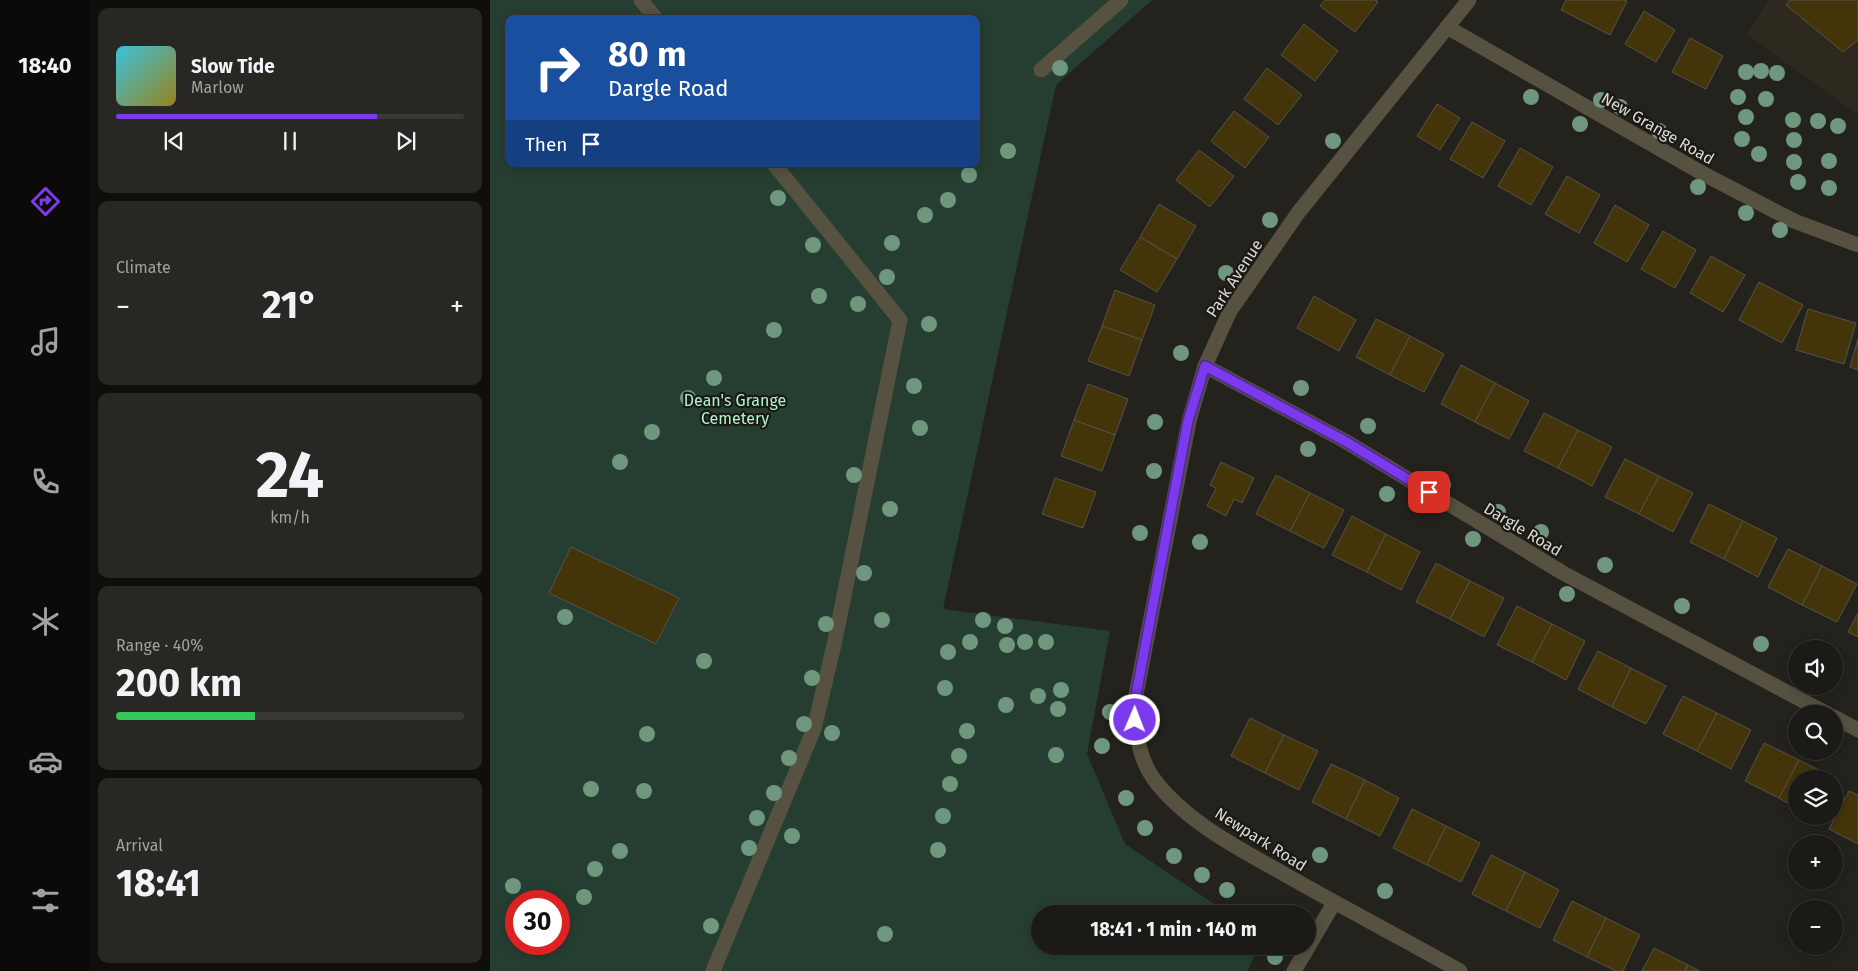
<!DOCTYPE html>
<html lang="en">
<head>
<meta charset="utf-8">
<style>
	:root { --surface:#1b1a16; --page:#282723; --text:#f1f3f6; --muted:#a0a1a1; --line:#393835; --accent:#7c3aed }
	body { margin:0; font-family:"Fira Sans",sans-serif; background:var(--page); color:var(--text); height:100vh; display:flex; flex-direction:column; font-size:19px; white-space:nowrap }
	* { box-sizing:border-box; margin:0 }
	p { font-size:16px; color:var(--muted) }
	.icon { flex:none; width:28px; height:28px; fill:none; stroke:currentColor; stroke-width:2; stroke-linecap:round; stroke-linejoin:round }
	.map { position:relative; flex:1; overflow:hidden }
	.details { display:flex; flex-direction:column; gap:8px; padding:8px; background:#0f0e0c; width:400px }
	.details>* { flex:none }
	.top-card { position:absolute; left:15px; top:15px; width:475px; height:152px; border-radius:10px; box-shadow:0 2px 12px #0003,0 0 0 1px var(--line); background:#1a4fa0; color:#fff; overflow:hidden }
	.fabs { position:absolute; left:1298px; top:640px; display:grid; gap:10px }
	.fabs a { display:grid; place-items:center; width:55px; height:55px; border-radius:50%; background:var(--surface); box-shadow:0 2px 12px #0003,0 0 0 1px var(--line); font-size:25px }
	.speed { position:absolute; left:15px; top:890px; display:flex; gap:10px; font-size:25px; font-weight:700; text-align:center }
	.speed>* { display:grid; place-content:center; width:65px; height:65px; border-radius:50%; background:var(--surface); box-shadow:0 2px 12px #0003,0 0 0 1px var(--line); line-height:1 }
	.speed .limit { border:8px solid #d22; background:#fff; color:#111 }
	.pin { position:absolute; display:grid; place-items:center; width:42px; height:42px; color:#fff; margin:-21px; border-radius:10px; box-shadow:0 2px 8px #0006 }
	.me { position:absolute; width:55px; margin:-28px; rotate:1deg; stroke-linejoin:round; filter:drop-shadow(0 0 4px #0008) }
	.turn { display:flex; align-items:center; gap:18px; height:105px; padding:0 20px; font-size:22px }
	.turn .icon { width:65px; height:65px; stroke-width:2.5 }
	.turn b { display:block; font-size:35px; line-height:42px }
	.then { display:flex; align-items:center; height:48px; padding:0 20px; background:#0003; gap:10px; font-size:19px }
	.big { font-size:38px; font-weight:700; line-height:1.1 }
	.details .card { flex:1; display:flex; flex-direction:column; justify-content:center; gap:8px; min-width:0; padding:0 18px; border-radius:10px; background:var(--page) }
	.details .dial { align-items:center; gap:0 }
	.dial b { font-size:65px; line-height:1 }
	.song { display:flex; align-items:center; gap:15px }
	.cover { width:60px; height:60px; border-radius:8px; background:linear-gradient(135deg,hsl(190 70% 55%),hsl(50 70% 35%)) }
	.played { height:5px; border-radius:2px; background:linear-gradient(90deg,var(--accent) 75%,var(--line) 75%) }
	.keys { display:flex; justify-content:space-around; direction:ltr }
	.heat { display:flex; justify-content:space-between; align-items:center; font-size:28px; direction:ltr }
	.charge { height:8px; border-radius:4px; background:linear-gradient(90deg,#34c759 40%,var(--line) 0) }
	.trip { position:absolute; left:541px; top:905px; width:285px; height:50px; border-radius:25px; background:var(--surface); box-shadow:0 2px 12px #0003,0 0 0 1px var(--line); font-weight:700; line-height:50px; text-align:center }
	main { display:flex; flex:1; min-height:0 }
	.tabs { display:flex; flex-direction:column; width:90px; justify-content:space-around; align-items:center; background:#0b0a09; color:var(--muted) }
	.tabs .icon { width:35px; height:35px }
	.tabs .selected { color:var(--accent) }
	.tabs b { font-size:22px; color:var(--text) }
	.map>svg:first-child { display:block }
	.built { fill:#2d291e }
	.green { fill:#263e31; fill-rule:evenodd }
	.building { fill:#44340a; stroke:#54524c }
	.lines { fill:none; stroke-linecap:round; stroke-linejoin:round }
	.minor { stroke:#565140; stroke-width:15 }
	.tree { fill:#6f977e }
	.route-casing { stroke:#51269a; stroke-width:12 }
	.route { stroke:#7c3aed; stroke-width:9 }
	.labels { text-anchor:middle; stroke-width:4.5; stroke-linejoin:round; paint-order:stroke }
	.street-label { font-size:16px; fill:#dbd9d6; stroke:#1b1914 }
	.park-label { font-size:16px; fill:#acf6ce; stroke:#1b1914 }
</style>
</head>
<body>
<main>
<nav class="tabs">
<b>18:40</b>
<svg class="icon selected" aria-label="directions" viewBox="0 0 24 24"><path d="M12 3l9 9-9 9-9-9zM9 14v-3h6M13 9l2 2-2 2"/></svg>
<svg class="icon" aria-label="music" viewBox="0 0 24 24"><path d="M9 18V5l10-2v13"/><circle cx="6" cy="18" r="3"/><circle cx="16" cy="16" r="3"/></svg>
<svg class="icon" aria-label="phone" viewBox="0 0 24 24"><path d="M5 4h4l2 5-3 2q2 4 5 5l2-3 5 2v4C11 20 4 13 5 4z"/></svg>
<svg class="icon" aria-label="climate" viewBox="0 0 24 24"><path d="M12 3v18M4 7l16 10M4 17L20 7"/></svg>
<svg class="icon" aria-label="car" viewBox="0 0 24 24"><path d="M5 17H2v-5l4-1 3-4h7l3 4 3 1v5h-3M9 17h6M6 11h13"/><circle cx="7" cy="17" r="2"/><circle cx="17" cy="17" r="2"/></svg>
<svg class="icon" aria-label="filters" viewBox="0 0 24 24"><path d="M4 7h16M4 17h16"/><circle cx="9" cy="7" r="2"/><circle cx="15" cy="17" r="2"/></svg>
</nav>
<section class="details">
<div class="card">
<div class="song"><i class="cover"></i><div><b>Slow Tide</b><p>Marlow</p></div></div>
<div class="played"></div>
<div class="keys"><svg class="icon" aria-label="previous" viewBox="0 0 24 24"><path d="M18 5L8 12l10 7zM5 5v14"/></svg><svg class="icon" aria-label="pause" viewBox="0 0 24 24"><path d="M8 5v14M16 5v14"/></svg><svg class="icon" aria-label="next" viewBox="0 0 24 24"><path d="M6 5l10 7-10 7zM19 5v14"/></svg></div>
</div>
<div class="card"><p>Climate</p>
<div class="heat"><a>−</a><b class="big">21°</b><a>+</a></div>
</div>
<div class="card dial"><b>24</b><p>km/h</p></div>
<div class="card"><p>Range · 40%</p><b class="big">200 km</b><div class="charge"></div></div>
<div class="card"><p>Arrival</p><b class="big">18:41</b></div>
</section>
<div class="map">
<svg width="1368" height="971" viewBox="0 0 1368 971">
	<rect width="100%" height="100%" fill="#24221d"/>
	<!-- built -->
	<polygon class="built" points="1278,0 1368,0 1368,115 1257,35"/>
	<!-- green -->
	<path class="green" d="M0,0H662L566,85L453,609L620,631L597,754L635,844L739,914H550V946H770L757,971H0ZM19,19H486V164H19ZM26,901H69V944H26Z"/>
	<!-- building -->
	<g class="building">
		<polygon points="835,0 886,0 888,2 865,32 830,6"/>
		<polygon points="1076,0 1135,0 1137,1 1120,35 1071,10"/>
		<polygon points="1300,0 1368,0 1368,40 1353,52 1296,5"/>
		<polygon points="1154,11 1185,30 1166,62 1135,44"/>
		<polygon points="814,24 848,51 825,81 791,55"/>
		<polygon points="1200,38 1233,56 1216,89 1182,72"/>
		<polygon points="777,68 812,95 788,125 754,99"/>
		<polygon points="947,104 970,118 950,150 927,136"/>
		<polygon points="744,111 779,137 755,168 721,141"/>
		<polygon points="982,122 1015,141 993,178 960,159"/>
		<polygon points="1030,148 1063,167 1041,205 1008,186"/>
		<polygon points="709,150 744,176 720,207 686,180"/>
		<polygon points="1077,176 1110,195 1089,233 1055,214"/>
		<polygon points="669,204 706,226 687,259 650,237"/>
		<polygon points="1125,205 1159,225 1137,262 1104,243"/>
		<polygon points="1173,231 1206,250 1185,288 1151,269"/>
		<polygon points="650,237 687,259 667,292 630,270"/>
		<polygon points="1221,256 1255,275 1233,312 1200,293"/>
		<polygon points="1269,282 1313,305 1292,343 1249,320"/>
		<polygon points="625,290 665,305 652,340 612,326"/>
		<polygon points="824,296 866,320 849,351 807,328"/>
		<polygon points="1318,309 1366,323 1354,364 1306,350"/>
		<polygon points="886,319 920,336 900,375 866,357"/>
		<polygon points="612,326 652,340 639,376 598,361"/>
		<polygon points="920,336 954,354 934,392 900,375"/>
		<polygon points="1368,339 1368,370 1360,367"/>
		<polygon points="971,365 1005,383 985,422 951,404"/>
		<polygon points="1005,383 1039,401 1019,439 985,422"/>
		<polygon points="598,384 638,399 625,435 584,420"/>
		<polygon points="1054,413 1088,430 1068,468 1034,451"/>
		<polygon points="584,420 625,435 612,471 571,456"/>
		<polygon points="1088,430 1122,447 1102,486 1068,468"/>
		<polygon points="1135,459 1169,476 1149,514 1115,497"/>
		<polygon points="731,462 764,478 752,503 744,499 736,516 717,506 726,488 720,485"/>
		<polygon points="786,475 820,493 800,531 766,514"/>
		<polygon points="1169,476 1203,493 1183,532 1149,514"/>
		<polygon points="565,478 606,492 593,528 552,514"/>
		<polygon points="820,493 854,510 834,548 800,531"/>
		<polygon points="1219,504 1253,521 1234,559 1200,542"/>
		<polygon points="862,516 896,534 877,572 842,555"/>
		<polygon points="1253,521 1287,538 1268,577 1234,559"/>
		<polygon points="896,534 930,552 911,590 877,572"/>
		<polygon points="81,547 189,598 166,644 59,593"/>
		<polygon points="1298,549 1332,566 1312,605 1278,587"/>
		<polygon points="946,563 980,581 960,619 926,602"/>
		<polygon points="1332,566 1367,584 1347,622 1312,605"/>
		<polygon points="980,581 1014,598 994,637 960,619"/>
		<polygon points="1027,606 1062,624 1042,662 1007,645"/>
		<polygon points="1368,613 1368,637 1358,632"/>
		<polygon points="1062,624 1095,641 1076,680 1042,662"/>
		<polygon points="1108,651 1141,668 1122,707 1088,689"/>
		<polygon points="1141,668 1176,686 1156,724 1122,707"/>
		<polygon points="1193,696 1227,713 1207,751 1173,734"/>
		<polygon points="1227,713 1261,730 1241,769 1207,751"/>
		<polygon points="760,718 794,735 775,773 741,756"/>
		<polygon points="794,735 828,751 809,790 775,773"/>
		<polygon points="1274,743 1309,760 1289,798 1255,781"/>
		<polygon points="1309,760 1343,777 1342,779 1306,779 1306,808 1289,798"/>
		<polygon points="841,764 875,780 856,819 822,802"/>
		<polygon points="875,780 909,798 890,836 856,819"/>
		<polygon points="1359,791 1368,795 1368,844 1339,829"/>
		<polygon points="922,809 956,826 937,865 903,848"/>
		<polygon points="956,826 990,843 971,882 937,865"/>
		<polygon points="1001,855 1035,872 1016,911 982,894"/>
		<polygon points="1035,872 1069,890 1050,928 1016,911"/>
		<polygon points="1082,901 1116,918 1097,957 1063,940"/>
		<polygon points="1116,918 1150,935 1133,971 1126,971 1097,957"/>
		<polygon points="1164,948 1198,965 1195,971 1152,971"/>
		<polygon points="1198,965 1210,971 1195,971"/>
	</g>
	<g class="lines">
		<!-- minor -->
		<g class="minor">
			<polyline points="151,0 166,19"/>
			<polyline points="957,27 1210,172 1304,221 1368,245"/>
			<polyline points="551,70 631,0"/>
			<polyline points="715,366 855,441 1073,573 1338,714"/>
			<polyline points="1344,717 1368,730"/>
			<polyline points="223,971 324,729 344,645 410,320 284,164"/>
			<polyline points="804,971 844,903"/>
			<path d="M970,971C910,937 848,905 787,870C744,846 693,819 663,778C647,755 647,731 644,705L699,421L715,366L740,311L808,213L979,0"/>
		</g>
	</g>
	<!-- trees -->
	<g class="tree">
		<circle cx="570" cy="68" r="8"/>
		<circle cx="1271" cy="71" r="8"/>
		<circle cx="1256" cy="72" r="8"/>
		<circle cx="1287" cy="73" r="8"/>
		<circle cx="1041" cy="97" r="8"/>
		<circle cx="1248" cy="97" r="8"/>
		<circle cx="1276" cy="99" r="8"/>
		<circle cx="1111" cy="100" r="8"/>
		<circle cx="1130" cy="107" r="8"/>
		<circle cx="1256" cy="117" r="8"/>
		<circle cx="1303" cy="120" r="8"/>
		<circle cx="1328" cy="121" r="8"/>
		<circle cx="1090" cy="124" r="8"/>
		<circle cx="1348" cy="126" r="8"/>
		<circle cx="1169" cy="131" r="8"/>
		<circle cx="1252" cy="139" r="8"/>
		<circle cx="1304" cy="140" r="8"/>
		<circle cx="843" cy="141" r="8"/>
		<circle cx="518" cy="151" r="8"/>
		<circle cx="1269" cy="154" r="8"/>
		<circle cx="1339" cy="161" r="8"/>
		<circle cx="1304" cy="162" r="8"/>
		<circle cx="479" cy="175" r="8"/>
		<circle cx="1308" cy="182" r="8"/>
		<circle cx="1208" cy="187" r="8"/>
		<circle cx="1339" cy="188" r="8"/>
		<circle cx="288" cy="198" r="8"/>
		<circle cx="458" cy="200" r="8"/>
		<circle cx="1256" cy="213" r="8"/>
		<circle cx="435" cy="215" r="8"/>
		<circle cx="780" cy="220" r="8"/>
		<circle cx="1290" cy="230" r="8"/>
		<circle cx="402" cy="243" r="8"/>
		<circle cx="323" cy="245" r="8"/>
		<circle cx="736" cy="273" r="8"/>
		<circle cx="397" cy="277" r="8"/>
		<circle cx="329" cy="296" r="8"/>
		<circle cx="368" cy="304" r="8"/>
		<circle cx="439" cy="324" r="8"/>
		<circle cx="284" cy="330" r="8"/>
		<circle cx="691" cy="353" r="8"/>
		<circle cx="224" cy="378" r="8"/>
		<circle cx="424" cy="386" r="8"/>
		<circle cx="811" cy="388" r="8"/>
		<circle cx="198" cy="398" r="8"/>
		<circle cx="665" cy="422" r="8"/>
		<circle cx="878" cy="426" r="8"/>
		<circle cx="430" cy="428" r="8"/>
		<circle cx="162" cy="432" r="8"/>
		<circle cx="818" cy="449" r="8"/>
		<circle cx="130" cy="462" r="8"/>
		<circle cx="664" cy="471" r="8"/>
		<circle cx="364" cy="475" r="8"/>
		<circle cx="953" cy="485" r="8"/>
		<circle cx="897" cy="494" r="8"/>
		<circle cx="400" cy="509" r="8"/>
		<circle cx="1008" cy="512" r="8"/>
		<circle cx="1051" cy="532" r="8"/>
		<circle cx="650" cy="533" r="8"/>
		<circle cx="983" cy="539" r="8"/>
		<circle cx="710" cy="542" r="8"/>
		<circle cx="1115" cy="565" r="8"/>
		<circle cx="374" cy="573" r="8"/>
		<circle cx="1077" cy="594" r="8"/>
		<circle cx="1192" cy="606" r="8"/>
		<circle cx="75" cy="617" r="8"/>
		<circle cx="392" cy="620" r="8"/>
		<circle cx="493" cy="620" r="8"/>
		<circle cx="336" cy="624" r="8"/>
		<circle cx="515" cy="626" r="8"/>
		<circle cx="480" cy="642" r="8"/>
		<circle cx="535" cy="642" r="8"/>
		<circle cx="556" cy="642" r="8"/>
		<circle cx="1271" cy="644" r="8"/>
		<circle cx="517" cy="645" r="8"/>
		<circle cx="458" cy="652" r="8"/>
		<circle cx="214" cy="661" r="8"/>
		<circle cx="322" cy="678" r="8"/>
		<circle cx="455" cy="688" r="8"/>
		<circle cx="571" cy="690" r="8"/>
		<circle cx="548" cy="696" r="8"/>
		<circle cx="516" cy="705" r="8"/>
		<circle cx="568" cy="709" r="8"/>
		<circle cx="620" cy="712" r="8"/>
		<circle cx="314" cy="724" r="8"/>
		<circle cx="477" cy="731" r="8"/>
		<circle cx="342" cy="733" r="8"/>
		<circle cx="157" cy="734" r="8"/>
		<circle cx="612" cy="746" r="8"/>
		<circle cx="566" cy="755" r="8"/>
		<circle cx="469" cy="756" r="8"/>
		<circle cx="299" cy="758" r="8"/>
		<circle cx="460" cy="784" r="8"/>
		<circle cx="101" cy="789" r="8"/>
		<circle cx="154" cy="791" r="8"/>
		<circle cx="284" cy="793" r="8"/>
		<circle cx="636" cy="798" r="8"/>
		<circle cx="453" cy="816" r="8"/>
		<circle cx="267" cy="818" r="8"/>
		<circle cx="655" cy="828" r="8"/>
		<circle cx="302" cy="836" r="8"/>
		<circle cx="259" cy="848" r="8"/>
		<circle cx="448" cy="850" r="8"/>
		<circle cx="130" cy="851" r="8"/>
		<circle cx="830" cy="855" r="8"/>
		<circle cx="684" cy="856" r="8"/>
		<circle cx="105" cy="869" r="8"/>
		<circle cx="712" cy="875" r="8"/>
		<circle cx="23" cy="886" r="8"/>
		<circle cx="737" cy="890" r="8"/>
		<circle cx="895" cy="891" r="8"/>
		<circle cx="94" cy="897" r="8"/>
		<circle cx="221" cy="926" r="8"/>
		<circle cx="395" cy="934" r="8"/>
		<circle cx="785" cy="957" r="8"/>
	</g>
	<g class="lines">
		<defs>
			<polyline id="route" points="645,720 644,705 698,421 715,366 855,441 939,492"/>
		</defs>
		<!-- route casing -->
		<use href="#route" class="route-casing"/>
		<!-- route -->
		<use href="#route" class="route"/>
	</g>
	<g class="labels">
		<!-- street labels -->
		<g class="street-label">
			<text transform="translate(1168 128) rotate(30)" y="6">New Grange Road</text>
			<text transform="translate(744 278) rotate(-57)" y="6">Park Avenue</text>
			<text transform="translate(1033 529) rotate(31)" y="6">Dargle Road</text>
			<text transform="translate(771 839) rotate(32)" y="6">Newpark Road</text>
		</g>
		<!-- park labels -->
		<g class="park-label">
			<text x="245" y="406">Dean's Grange<tspan x="245" dy="18">Cemetery</tspan></text>
		</g>
	</g>
</svg>
<div class="fabs">
<a><svg class="icon" aria-label="sound" viewBox="0 0 24 24"><path d="M4 9h4l5-4v14l-5-4H4zM17 9q2 3 0 6"/></svg></a>
<a><svg class="icon" aria-label="search" viewBox="0 0 24 24"><circle cx="10" cy="10" r="6"/><path d="M15 15l6 6"/></svg></a>
<a><svg class="icon" aria-label="layers" viewBox="0 0 24 24"><path d="M12 4l9 5-9 5-9-5zM3 14l9 5 9-5"/></svg></a>
<a>+</a>
<a>−</a>
</div>
<div class="speed"><div class="limit">30</div></div>
<div class="pin" style="left:939px;top:492px;background:#d93025"><svg class="icon" aria-label="arrive" viewBox="0 0 24 24"><path d="M6 21V4h12l-3 4 3 4H6"/></svg></div>
<svg class="me" style="left:645px;top:720px" viewBox="-20 -20 40 40"><circle r="17" fill="#7c3aed" stroke="#fff" stroke-width="3"/><path d="M0-11L8 9 0 5-8 9z" fill="#fff"/></svg>
<div class="trip">18:41 · 1 min · 140 m</div>
<div class="top-card">
<div class="turn"><svg class="icon" aria-label="right" viewBox="0 0 24 24"><path d="M7 20v-9h11M14 6l5 5-5 5"/></svg><div><b>80 m</b>Dargle Road</div></div>
<div class="then">Then<svg class="icon" aria-label="arrive" viewBox="0 0 24 24"><path d="M6 21V4h12l-3 4 3 4H6"/></svg></div>
</div>
</div>
</main>
</body>
</html>
